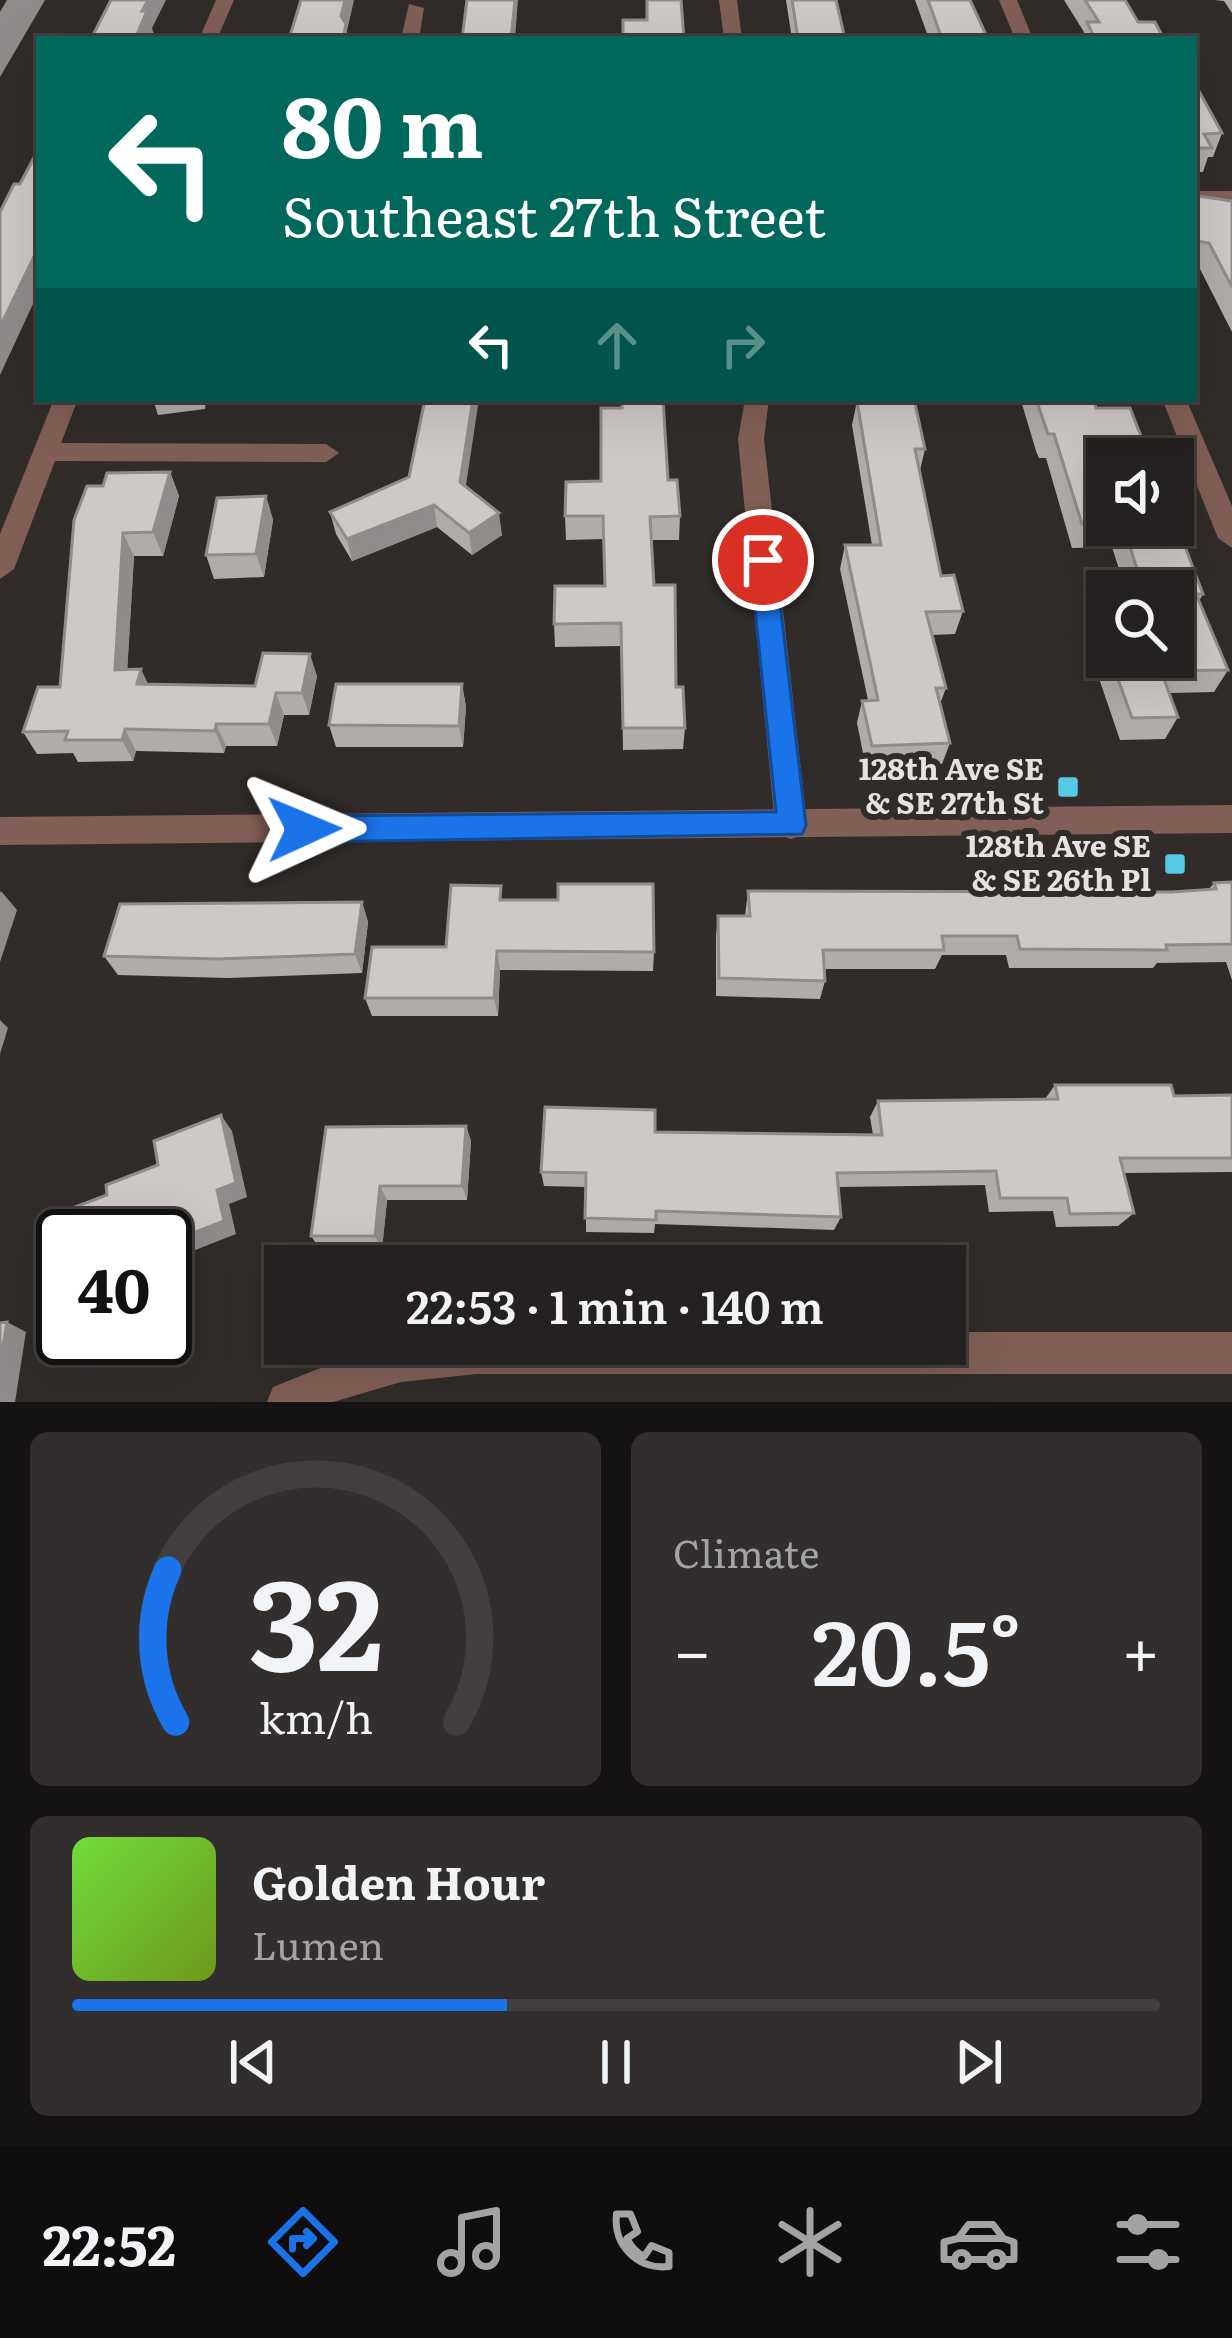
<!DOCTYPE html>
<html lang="en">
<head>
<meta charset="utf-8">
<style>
	:root { --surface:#252120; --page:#312e2d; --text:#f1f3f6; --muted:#a3a3a5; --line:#423e3e; --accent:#1a73e8 }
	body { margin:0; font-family:Literata,serif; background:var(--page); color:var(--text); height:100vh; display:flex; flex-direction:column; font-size:45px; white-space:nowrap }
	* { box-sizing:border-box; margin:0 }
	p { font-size:39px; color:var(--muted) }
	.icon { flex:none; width:66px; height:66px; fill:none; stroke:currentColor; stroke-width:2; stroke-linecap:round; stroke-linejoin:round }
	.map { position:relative; height:1402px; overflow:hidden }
	.details { display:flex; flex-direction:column; gap:30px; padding:30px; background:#141212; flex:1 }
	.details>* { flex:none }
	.guide { position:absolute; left:36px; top:36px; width:1161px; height:366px; border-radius:0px; box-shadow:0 12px 48px #0002,0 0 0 3px var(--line); background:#00695c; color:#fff; overflow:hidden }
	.fabs { position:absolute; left:1086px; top:438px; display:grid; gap:24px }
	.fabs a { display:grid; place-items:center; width:108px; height:108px; border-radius:0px; background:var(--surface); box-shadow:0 12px 48px #0002,0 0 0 3px var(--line); font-size:60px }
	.speed { position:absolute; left:36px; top:1209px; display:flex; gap:24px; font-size:60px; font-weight:700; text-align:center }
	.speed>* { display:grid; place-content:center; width:156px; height:156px; border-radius:50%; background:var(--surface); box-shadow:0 12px 48px #0002,0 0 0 3px var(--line); line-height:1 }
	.speed .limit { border:6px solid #111; border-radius:18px; background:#fff; color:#111 }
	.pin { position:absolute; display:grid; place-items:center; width:102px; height:102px; color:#fff; margin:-51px; border:6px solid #fff; border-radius:50%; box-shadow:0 3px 12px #0007 }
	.me { position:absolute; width:132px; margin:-66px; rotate:89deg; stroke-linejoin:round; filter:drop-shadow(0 0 9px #0008) }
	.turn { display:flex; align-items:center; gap:42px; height:252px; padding:0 48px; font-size:54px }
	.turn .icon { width:156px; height:156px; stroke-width:2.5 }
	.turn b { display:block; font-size:84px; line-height:102px }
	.lanes { display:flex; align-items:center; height:114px; padding:0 48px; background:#0003; justify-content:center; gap:60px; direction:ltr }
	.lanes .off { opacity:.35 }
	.big { font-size:90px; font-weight:600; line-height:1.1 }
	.details .widget { flex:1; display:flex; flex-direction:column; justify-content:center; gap:18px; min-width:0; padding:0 42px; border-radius:18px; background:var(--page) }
	.details .dial { align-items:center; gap:0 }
	.dial svg { height:312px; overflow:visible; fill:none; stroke:var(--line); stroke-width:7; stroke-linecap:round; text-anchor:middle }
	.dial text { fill:var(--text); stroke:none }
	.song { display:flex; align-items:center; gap:36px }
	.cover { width:144px; height:144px; border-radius:18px; background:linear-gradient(135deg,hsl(100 70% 55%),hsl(80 70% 35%)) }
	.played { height:12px; border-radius:6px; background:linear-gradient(90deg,var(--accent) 40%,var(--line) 40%) }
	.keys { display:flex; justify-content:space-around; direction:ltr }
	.heat { display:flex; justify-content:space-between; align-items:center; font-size:66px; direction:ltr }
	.details .tiles { flex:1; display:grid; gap:30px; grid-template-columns:1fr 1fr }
	.widget:last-child { grid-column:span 2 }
	.trip { position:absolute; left:264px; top:1245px; width:702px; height:120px; border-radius:0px; background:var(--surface); box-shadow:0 12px 48px #0002,0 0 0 3px var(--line); font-weight:600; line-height:120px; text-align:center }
	.tabs { display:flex; height:192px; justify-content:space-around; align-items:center; background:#0f0d0d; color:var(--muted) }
	.tabs .icon { width:84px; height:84px }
	.tabs .current { color:var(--accent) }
	.tabs b { font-size:54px; color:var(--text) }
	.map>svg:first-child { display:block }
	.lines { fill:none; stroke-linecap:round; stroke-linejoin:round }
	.minor { fill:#815f56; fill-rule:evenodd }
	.tertiary { fill:#815f56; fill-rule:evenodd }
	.wall { fill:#b1acaa }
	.shaded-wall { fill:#908c8b }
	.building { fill:#cec8c6; stroke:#908c8b; stroke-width:3 }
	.route { fill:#1a73e8; stroke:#114b97; stroke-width:3 }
	.poi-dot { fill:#58c9e4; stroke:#312c2a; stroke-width:4.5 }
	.labels { text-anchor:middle; stroke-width:12; stroke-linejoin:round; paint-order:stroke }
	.poi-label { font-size:30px; font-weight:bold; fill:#e5e2e1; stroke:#312c2a; text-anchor:end }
</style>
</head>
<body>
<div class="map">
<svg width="1232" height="1402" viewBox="0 0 1232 1402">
	<rect width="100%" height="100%" fill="#312c2a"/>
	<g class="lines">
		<!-- minor -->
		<g class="minor">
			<polygon points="216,0 234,0 217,39 199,39"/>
			<polygon points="719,0 737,0 742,39 724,39"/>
			<polygon points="999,0 1017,0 1033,39 1015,39"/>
			<polygon points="409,4 424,8 419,39 401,39"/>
			<rect x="1194" y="191" width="38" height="12"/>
			<polygon points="54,399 78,399 61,443 326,444 339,453 326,462 55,461 14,569 0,579 0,534"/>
			<polygon points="745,399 769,399 764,439 807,825 802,835 791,839 780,835 775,825 738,439"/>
			<polygon points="1162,399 1186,399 1232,506 1232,548 1218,538"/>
			<polygon points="945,1332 1232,1332 1232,1374 477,1374 401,1382 333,1402 267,1402 273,1387 380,1344 945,1344"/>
		</g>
		<!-- tertiary -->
		<polygon class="tertiary" points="1232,805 1232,833 0,845 0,817"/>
	</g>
	<!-- wall -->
	<g class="wall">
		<polygon points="786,0 836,0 845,39 792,39"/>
		<polygon points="915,0 970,0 988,39 929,39"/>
		<polygon points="1064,0 1125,0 1138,22 1164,39 1082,39 1084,32"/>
		<polygon points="1214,0 1232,0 1232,13 1224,1"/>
		<polygon points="1194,82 1222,133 1213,157 1208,157 1203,172 1194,172"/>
		<polygon points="1198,196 1232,201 1232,332 1199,267 1194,266 1194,206"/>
		<polygon points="153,399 206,399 205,409 158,415"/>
		<polygon points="621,399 677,399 664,400 668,480 680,516 679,540 651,540 654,585 685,728 683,749 623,750 621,646 555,647 554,624 604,586 604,539 566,540 565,516 601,481 621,408"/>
		<polygon points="863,399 914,399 925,449 920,470 941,576 963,611 955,634 932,635 946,688 940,704 950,743 942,764 866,768 857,723 862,701 868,700 840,569 845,545 872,545 852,425 857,401 863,401"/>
		<polygon points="1024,399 1093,399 1107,459 1107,525 1173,525 1203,594 1199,601 1228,670 1214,692 1169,693 1178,717 1165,739 1120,740 1091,655 1102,632 1107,632 1107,657 1173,657 1173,591 1126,591 1112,547 1072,548 1046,458 1039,458 1036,451 1022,404"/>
		<polygon points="170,472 179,496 163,556 134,556 127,670 148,684 255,686 317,676 309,715 284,715 277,746 226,746 224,753 136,751 133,761 78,762 73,753 37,754 23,732 60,687 103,486"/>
		<polygon points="466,487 502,535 472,555 437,527 352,561 336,534 330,512"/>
		<polygon points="266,496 273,520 264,577 214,579 206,555"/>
		<polygon points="462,684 466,707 463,747 336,747 329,725"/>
		<polygon points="1232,882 1232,980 1226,962 1157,963 1153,968 1009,968 1006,955 942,955 935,969 825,969 825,981 820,999 716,996 716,935 718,916 745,916 748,891 1172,892 1208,890 1214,883"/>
		<polygon points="503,900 654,952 653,971 500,970 498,1016 372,1016 365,998 446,947"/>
		<polygon points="362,902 368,922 362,973 228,978 118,975 104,956"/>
		<polygon points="1055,1085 1174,1096 1232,1095 1232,1172 1124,1173 1134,1213 1118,1226 1056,1227 1053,1211 989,1212 985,1185 839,1187 841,1217 834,1230 655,1224 654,1233 586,1232 586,1187 544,1186 541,1172 655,1132 873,1135 870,1117 878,1101 1045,1099"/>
		<polygon points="466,1126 471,1141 467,1200 387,1200 382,1249 320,1249 311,1236"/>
	</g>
	<!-- shaded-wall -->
	<g class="shaded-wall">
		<polygon points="7,0 45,0 0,77 0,12"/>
		<polygon points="148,0 166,0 152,28 154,34 152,39 135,39 142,11"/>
		<polygon points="345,0 354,0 347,31 348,39 343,39 341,16"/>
		<polygon points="515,0 518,0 515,39 511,39"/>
		<polygon points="39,246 39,291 0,375 0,327"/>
		<polygon points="473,399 479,399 463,505 460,482"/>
		<polygon points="170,472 179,496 163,556 153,532"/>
		<polygon points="266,496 273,520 264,577 256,554"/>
		<polygon points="434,505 437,527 352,561 347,539"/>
		<polygon points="499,513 502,535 472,555 469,533"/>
		<polygon points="123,533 134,556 126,692 115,670"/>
		<polygon points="310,654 317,676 309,715 302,693"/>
		<polygon points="141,669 152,692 137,684"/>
		<polygon points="462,684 466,707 463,747 459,726"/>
		<polygon points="276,693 284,715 277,746 269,724"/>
		<polygon points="216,724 226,746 224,753 215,731"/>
		<polygon points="125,729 136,751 133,761 122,740"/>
		<polygon points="1,891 17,910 0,962 0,893"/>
		<polygon points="362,902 368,922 362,973 355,954"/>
		<polygon points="497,951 500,970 498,1016 494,998"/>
		<polygon points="0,1020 8,1028 0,1054"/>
		<polygon points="221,1115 232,1131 247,1197 229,1204 236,1234 165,1262 165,1244 217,1190"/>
		<polygon points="466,1126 471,1141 467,1200 462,1186"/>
		<polygon points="380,1186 387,1200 382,1249 375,1236"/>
		<polygon points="7,1322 26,1332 15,1402 0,1402 0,1364"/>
	</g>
	<!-- building -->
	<g class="building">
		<polygon points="111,0 148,0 142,11 147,11 135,39 91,39"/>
		<polygon points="301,0 345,0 341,16 346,24 343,39 289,39"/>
		<polygon points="467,0 515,0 511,39 462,39"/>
		<polygon points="647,0 681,0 684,39 623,39 623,20 647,20"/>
		<polygon points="792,0 836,0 845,39 798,39"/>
		<polygon points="928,0 970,0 988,39 942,39"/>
		<polygon points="1085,0 1125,0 1138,22 1155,22 1164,39 1095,39 1087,22 1099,22"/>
		<polygon points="1194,82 1222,133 1204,134 1212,148 1194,148"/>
		<polygon points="39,148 39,246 0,327 0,212 14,184 20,184"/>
		<polygon points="1198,196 1232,201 1232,287 1209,243 1197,241"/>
		<polygon points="425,399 473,399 460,482 499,513 469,533 434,505 347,539 330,512 409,477"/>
		<polygon points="622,399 663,399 668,480 677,480 680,516 650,517 654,585 675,585 676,687 683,687 685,728 623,728 621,623 554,624 555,586 605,586 603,516 565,516 566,482 601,481 601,408 622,408"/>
		<polygon points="869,399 914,399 925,449 915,449 941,576 954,575 963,611 926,612 946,688 936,688 950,743 872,746 862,701 878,700 845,545 881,545 857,401 869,401"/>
		<polygon points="1036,399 1093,399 1096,408 1130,408 1150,459 1107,459 1107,524 1082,524 1054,434 1048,434"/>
		<polygon points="170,472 153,532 123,533 115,670 141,669 137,684 255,686 263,653 310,654 302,693 276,693 269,724 216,724 215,731 125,729 122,740 65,740 68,731 23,732 38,687 60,687 74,520 87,486 103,486 107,473"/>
		<polygon points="266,496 256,554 206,555 217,498"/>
		<polygon points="1173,515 1203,594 1196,594 1228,670 1161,671 1178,717 1132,718 1110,657 1173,657 1173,591 1144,591 1123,525 1173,525"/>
		<polygon points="336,684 462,684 459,726 329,725"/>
		<polygon points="1232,882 1232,944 1166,945 1167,950 1020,949 1017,936 942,936 944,950 823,950 825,981 719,978 718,916 750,916 748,891 1172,892 1216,889 1214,883"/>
		<polygon points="558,884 653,884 654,952 497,951 494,998 365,998 372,947 446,947 451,885 501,886 500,900 558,900"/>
		<polygon points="362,902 355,954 218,959 104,956 120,904"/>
		<polygon points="1055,1085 1171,1085 1174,1096 1232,1095 1232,1158 1120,1158 1134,1213 1070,1214 1067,1198 1000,1198 996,1171 837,1173 841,1217 656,1211 656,1220 585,1218 586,1173 541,1172 545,1107 655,1110 655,1132 882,1135 878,1101 1058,1099"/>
		<polygon points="221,1115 236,1183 217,1190 224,1221 165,1244 165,1236 70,1236 67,1210 107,1195 106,1185 158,1165 154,1141"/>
		<polygon points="466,1126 462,1186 380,1186 375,1236 311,1236 326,1127"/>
		<polygon points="7,1322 0,1364 0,1323"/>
	</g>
	<!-- route -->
	<polygon class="route" points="763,551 775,560 806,825 802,834 304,842 294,838 289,829 294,820 304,816 776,812 750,560"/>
	<!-- markers -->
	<g class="poi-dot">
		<rect x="1056" y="775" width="24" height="24" rx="6"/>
		<rect x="1163" y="852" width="24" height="24" rx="6"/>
	</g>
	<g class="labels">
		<!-- poi labels -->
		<g class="poi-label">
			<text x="1044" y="780">128th Ave SE<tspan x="1044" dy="34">&amp; SE 27th St</tspan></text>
			<text x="1151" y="857">128th Ave SE<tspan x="1151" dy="34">&amp; SE 26th Pl</tspan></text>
		</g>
	</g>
</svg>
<div class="fabs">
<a><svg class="icon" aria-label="sound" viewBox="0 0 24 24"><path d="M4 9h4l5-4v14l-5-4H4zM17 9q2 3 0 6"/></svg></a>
<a><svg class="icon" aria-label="search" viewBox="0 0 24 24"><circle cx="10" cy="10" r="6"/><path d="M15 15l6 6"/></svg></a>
</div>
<div class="speed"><div class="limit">40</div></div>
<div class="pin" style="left:763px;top:560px;background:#d93025"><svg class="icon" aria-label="arrive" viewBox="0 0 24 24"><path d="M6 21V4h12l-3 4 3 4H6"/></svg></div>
<svg class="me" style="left:304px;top:829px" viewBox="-20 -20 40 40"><path d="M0-17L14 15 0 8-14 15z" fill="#1a73e8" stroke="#fff" stroke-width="4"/></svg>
<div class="trip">22:53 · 1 min · 140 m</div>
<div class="guide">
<div class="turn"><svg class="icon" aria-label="left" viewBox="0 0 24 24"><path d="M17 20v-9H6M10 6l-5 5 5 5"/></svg><div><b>80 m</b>Southeast 27th Street</div></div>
<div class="lanes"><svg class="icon" aria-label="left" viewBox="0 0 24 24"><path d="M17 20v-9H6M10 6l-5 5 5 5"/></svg><svg class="icon off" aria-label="ahead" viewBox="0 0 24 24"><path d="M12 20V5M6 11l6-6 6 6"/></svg><svg class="icon off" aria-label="right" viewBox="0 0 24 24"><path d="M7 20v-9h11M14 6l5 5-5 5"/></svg></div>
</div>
</div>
<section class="details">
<div class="tiles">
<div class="widget dial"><svg viewBox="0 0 100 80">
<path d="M14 69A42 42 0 1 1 86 69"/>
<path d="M14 69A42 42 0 0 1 12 30" stroke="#1a73e8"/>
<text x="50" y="56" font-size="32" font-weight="700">32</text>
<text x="50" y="72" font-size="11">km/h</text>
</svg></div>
<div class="widget"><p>Climate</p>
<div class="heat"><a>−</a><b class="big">20.5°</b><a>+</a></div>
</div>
<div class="widget">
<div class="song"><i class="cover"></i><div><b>Golden Hour</b><p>Lumen</p></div></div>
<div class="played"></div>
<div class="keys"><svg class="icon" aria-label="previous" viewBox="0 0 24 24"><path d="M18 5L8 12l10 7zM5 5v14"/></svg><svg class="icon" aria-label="pause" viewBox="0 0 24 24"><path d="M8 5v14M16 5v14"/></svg><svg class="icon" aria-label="next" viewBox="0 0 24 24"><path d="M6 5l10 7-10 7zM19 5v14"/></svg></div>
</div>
</div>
</section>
<nav class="tabs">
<b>22:52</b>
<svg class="icon current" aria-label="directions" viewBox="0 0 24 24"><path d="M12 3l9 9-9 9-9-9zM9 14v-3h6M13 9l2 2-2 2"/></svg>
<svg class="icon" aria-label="music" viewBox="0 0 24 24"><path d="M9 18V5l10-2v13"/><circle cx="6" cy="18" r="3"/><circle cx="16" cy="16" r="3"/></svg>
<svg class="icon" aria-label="phone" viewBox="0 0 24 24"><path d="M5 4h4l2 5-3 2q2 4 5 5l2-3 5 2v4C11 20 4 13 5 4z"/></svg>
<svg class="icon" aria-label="climate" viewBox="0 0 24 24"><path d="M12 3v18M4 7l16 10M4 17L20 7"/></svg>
<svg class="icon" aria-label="car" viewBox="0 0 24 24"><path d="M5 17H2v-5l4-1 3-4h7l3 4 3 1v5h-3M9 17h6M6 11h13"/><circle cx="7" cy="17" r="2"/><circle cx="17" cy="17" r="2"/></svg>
<svg class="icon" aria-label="filters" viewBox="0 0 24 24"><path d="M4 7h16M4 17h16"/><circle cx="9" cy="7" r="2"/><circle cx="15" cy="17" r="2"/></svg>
</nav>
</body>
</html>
